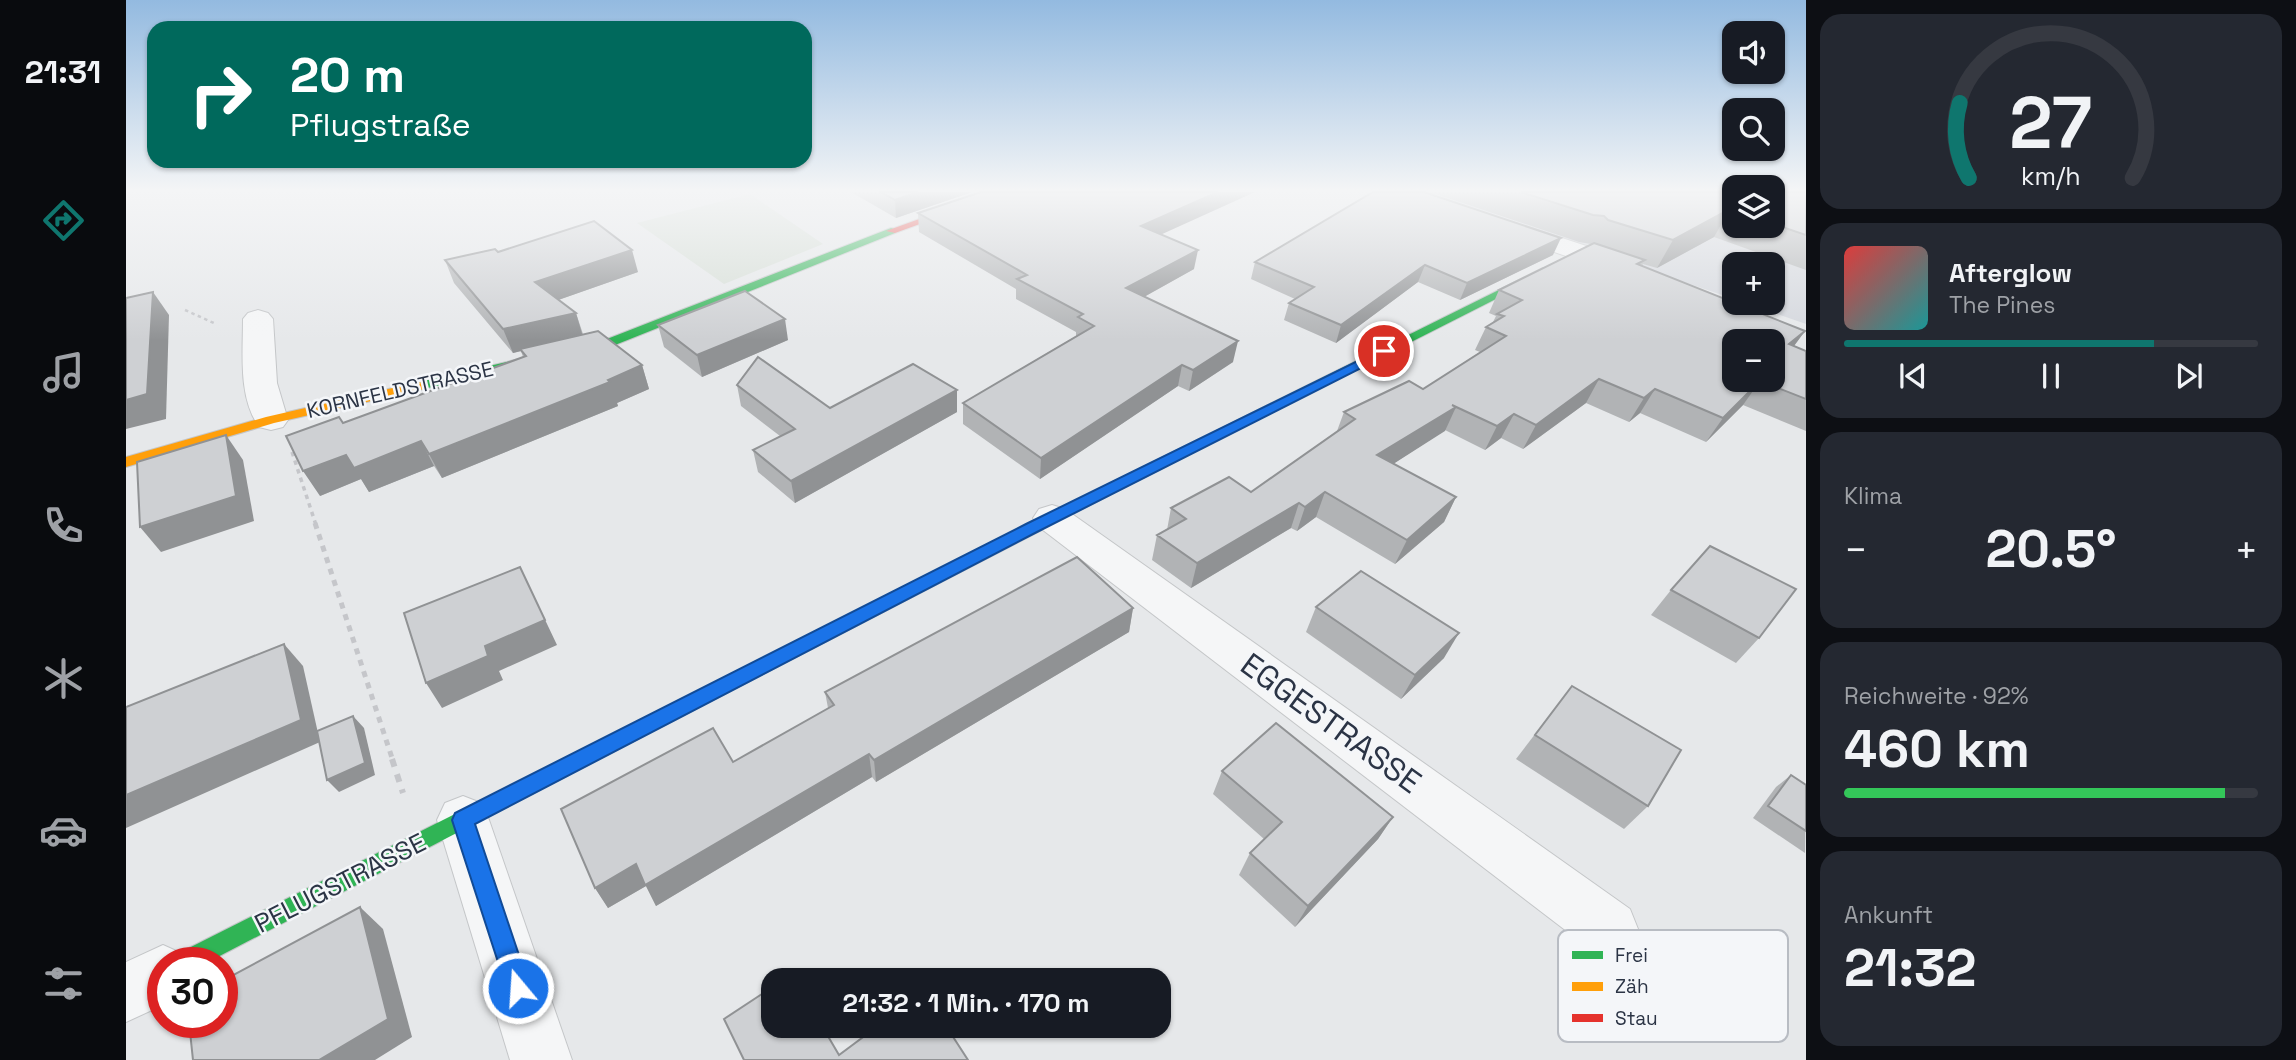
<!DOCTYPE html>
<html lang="de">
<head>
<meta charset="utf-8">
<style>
	:root { --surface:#171b24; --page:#242831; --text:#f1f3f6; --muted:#9ea1a6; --line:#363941; --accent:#0f766e }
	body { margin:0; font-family:"Space Grotesk",sans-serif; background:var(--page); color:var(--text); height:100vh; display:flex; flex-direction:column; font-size:26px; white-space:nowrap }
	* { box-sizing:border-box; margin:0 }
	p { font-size:23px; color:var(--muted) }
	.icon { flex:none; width:38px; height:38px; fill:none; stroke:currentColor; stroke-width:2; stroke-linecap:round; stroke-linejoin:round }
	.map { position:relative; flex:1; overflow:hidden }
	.panel { display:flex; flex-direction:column; gap:14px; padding:14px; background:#0d0f14; width:490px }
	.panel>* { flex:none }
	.hud { position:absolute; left:21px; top:21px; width:665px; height:147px; border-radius:21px; box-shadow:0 2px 5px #0004; background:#00695c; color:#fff; overflow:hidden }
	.controls { position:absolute; left:1596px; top:21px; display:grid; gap:14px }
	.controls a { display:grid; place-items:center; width:63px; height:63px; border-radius:14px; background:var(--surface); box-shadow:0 2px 5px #0004; font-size:35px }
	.speed { position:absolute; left:21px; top:947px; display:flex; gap:14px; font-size:35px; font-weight:700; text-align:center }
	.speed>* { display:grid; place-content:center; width:91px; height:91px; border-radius:50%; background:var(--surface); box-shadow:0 2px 5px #0004; line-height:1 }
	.speed .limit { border:10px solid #d22; background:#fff; color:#111 }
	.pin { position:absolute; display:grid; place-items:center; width:60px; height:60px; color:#fff; margin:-30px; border:4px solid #fff; border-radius:50%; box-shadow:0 2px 7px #0007 }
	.me { position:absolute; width:77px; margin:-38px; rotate:342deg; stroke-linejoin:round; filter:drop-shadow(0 0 5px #0008) }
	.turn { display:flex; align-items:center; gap:24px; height:147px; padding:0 28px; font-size:32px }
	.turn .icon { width:91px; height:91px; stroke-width:2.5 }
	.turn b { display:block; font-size:49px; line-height:60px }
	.big { font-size:52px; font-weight:700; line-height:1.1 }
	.panel .card { flex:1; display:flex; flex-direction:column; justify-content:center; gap:10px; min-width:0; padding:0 24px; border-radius:21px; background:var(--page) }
	.panel .dial { align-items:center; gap:0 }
	.dial svg { height:182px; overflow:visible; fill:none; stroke:var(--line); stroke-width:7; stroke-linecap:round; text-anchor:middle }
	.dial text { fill:var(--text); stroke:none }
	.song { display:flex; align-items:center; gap:21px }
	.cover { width:84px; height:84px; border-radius:10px; background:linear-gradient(135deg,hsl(0 70% 55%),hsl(180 70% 35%)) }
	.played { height:7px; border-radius:4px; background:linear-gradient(90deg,var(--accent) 75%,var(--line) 75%) }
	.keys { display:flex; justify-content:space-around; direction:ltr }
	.heat { display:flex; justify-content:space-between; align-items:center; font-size:38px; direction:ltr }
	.charge { height:10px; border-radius:5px; background:linear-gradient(90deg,#34c759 92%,var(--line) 0) }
	.trip { position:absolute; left:635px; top:968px; width:410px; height:70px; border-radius:21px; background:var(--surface); box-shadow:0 2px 5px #0004; font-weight:700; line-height:70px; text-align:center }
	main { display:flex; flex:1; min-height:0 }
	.tabs { display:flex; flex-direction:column; width:126px; justify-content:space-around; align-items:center; background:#090b0e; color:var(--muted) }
	.tabs .icon { width:49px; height:49px }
	.tabs .selected { color:var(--accent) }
	.tabs b { font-size:32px; color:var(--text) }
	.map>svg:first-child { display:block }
	.built { fill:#d4d7dd }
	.green { fill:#d6ded6 }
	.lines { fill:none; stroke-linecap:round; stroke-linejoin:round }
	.street-casing { stroke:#c4c6c8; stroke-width:2 }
	.fast-casing { stroke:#c4c6c8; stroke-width:2 }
	.slow-casing { stroke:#c4c6c8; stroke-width:2 }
	.jam-casing { stroke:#c4c6c8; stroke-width:2 }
	.path-far3 { stroke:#c5c6ca; stroke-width:2.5; stroke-dasharray:3.5 3.5; stroke-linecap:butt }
	.path-far2 { stroke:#c5c6ca; stroke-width:3.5; stroke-dasharray:4.5 4.5; stroke-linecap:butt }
	.path-far1 { stroke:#c5c6ca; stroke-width:5; stroke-dasharray:6 6; stroke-linecap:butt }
	.path { stroke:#c5c6ca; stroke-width:6; stroke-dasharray:8 8; stroke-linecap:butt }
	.street { fill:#f5f6f7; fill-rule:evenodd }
	.fast { fill:#30b455; fill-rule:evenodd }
	.slow { fill:#ff9f0a; fill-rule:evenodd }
	.jam { fill:#e5322d; fill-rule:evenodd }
	.wall { fill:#b1b3b5 }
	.shaded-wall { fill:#909294 }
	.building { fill:#ced0d3; stroke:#909294; stroke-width:2; fill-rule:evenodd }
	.route { fill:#1a73e8; stroke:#114b97; stroke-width:2 }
	.labels { text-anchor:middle; stroke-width:5; stroke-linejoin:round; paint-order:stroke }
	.far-street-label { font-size:21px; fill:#2b3445; stroke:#f4f6f9 }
	.street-label { font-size:26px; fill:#2b3445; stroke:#f4f6f9 }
	.near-street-label { font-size:32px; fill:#2b3445; stroke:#f4f6f9 }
	.key { fill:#f4f6f9; stroke:#b8bcc3; stroke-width:2 }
	.key-label { font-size:19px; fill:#2b3445 }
</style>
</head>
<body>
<main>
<nav class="tabs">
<b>21:31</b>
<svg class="icon selected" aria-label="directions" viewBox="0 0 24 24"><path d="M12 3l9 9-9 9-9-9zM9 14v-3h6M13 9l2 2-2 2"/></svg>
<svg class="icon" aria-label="music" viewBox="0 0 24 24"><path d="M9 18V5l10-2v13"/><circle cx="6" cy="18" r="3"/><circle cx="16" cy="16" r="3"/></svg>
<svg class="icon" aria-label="phone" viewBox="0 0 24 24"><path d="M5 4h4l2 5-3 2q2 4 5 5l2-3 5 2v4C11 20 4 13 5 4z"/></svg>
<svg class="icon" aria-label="climate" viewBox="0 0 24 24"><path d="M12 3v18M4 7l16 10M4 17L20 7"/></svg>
<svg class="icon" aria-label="car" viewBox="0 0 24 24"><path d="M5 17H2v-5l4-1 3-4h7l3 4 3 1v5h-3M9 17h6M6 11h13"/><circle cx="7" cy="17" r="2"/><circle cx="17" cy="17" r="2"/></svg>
<svg class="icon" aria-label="filters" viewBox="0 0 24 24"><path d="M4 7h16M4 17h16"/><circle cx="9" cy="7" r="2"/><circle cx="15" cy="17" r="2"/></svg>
</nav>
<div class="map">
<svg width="1680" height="1060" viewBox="0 0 1680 1060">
	<rect width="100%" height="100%" fill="#e6e8ea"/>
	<!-- built -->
	<polygon class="built" points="1293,192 1608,192 1608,226 1647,226 1680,192 1680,324 1620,303 1647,303 1647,264 1608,264 1608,299"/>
	<!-- green -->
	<polygon class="green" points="624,194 697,244 598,284 511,223"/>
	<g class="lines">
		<defs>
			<g id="street">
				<polygon points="1384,221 1509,262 1513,268 1509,274 1499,276 1375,234 1371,229 1375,224"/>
				<path d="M132,310L142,313L147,319L151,383L162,420L157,427L145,430L133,427C112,397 117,354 117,319L122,313Z"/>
				<polygon points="926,505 939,509 1504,909 1512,929 1504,949 1484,957 1464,949 913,527 907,518 913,509"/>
				<polygon points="337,796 355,803 363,820 446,1060 384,1060 311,820 319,803"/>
				<polygon points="37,945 57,954 61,962 37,962 37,1005 0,1022 0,962"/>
			</g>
			<g id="fast">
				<polygon points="765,228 769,229 769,233 489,345 293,390 286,386 293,382 481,339"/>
				<polygon points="1417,268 1423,271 1421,273 999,487 989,487 987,484 989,481"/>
				<polygon points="633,661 639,663 642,668 639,673 82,962 47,962 51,954"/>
			</g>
			<g id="slow">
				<polygon points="293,382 298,383 298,389 148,423 0,467 0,457 140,417"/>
				<polygon points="994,479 999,481 1001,484 999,487 639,673 633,675 627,673 624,668 627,663"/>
			</g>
			<polygon id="jam" points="868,192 882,192 769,233 760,231"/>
		</defs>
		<!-- street casing -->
		<use href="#street" class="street-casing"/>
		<!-- fast casing -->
		<use href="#fast" class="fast-casing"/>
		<!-- slow casing -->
		<use href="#slow" class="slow-casing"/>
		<!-- jam casing -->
		<use href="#jam" class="jam-casing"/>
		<!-- path-far3 -->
		<polyline class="path-far3" points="59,310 90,324"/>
		<!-- path-far2 -->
		<polyline class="path-far2" points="166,452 190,525"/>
		<!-- path-far1 -->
		<polyline class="path-far1" points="189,523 267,761"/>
		<!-- path -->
		<polyline class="path" points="266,759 277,793"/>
		<!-- street -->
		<use href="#street" class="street"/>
		<!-- fast -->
		<use href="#fast" class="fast"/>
		<!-- slow -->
		<use href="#slow" class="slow"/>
		<!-- jam -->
		<use href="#jam" class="jam"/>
	</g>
	<!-- wall -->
	<g class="wall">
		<polygon points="725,192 846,192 770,218"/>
		<polygon points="1304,192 1608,192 1608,226 1647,226 1647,192 1680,192 1680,270 1588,237 1531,268 1517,264 1516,266 1679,331 1668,346 1680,351 1680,431 1617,405 1580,442 1514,413 1503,422 1460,403 1397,449 1375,438 1359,450 1319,430 1267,464 1330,497 1318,522 1269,564 1190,517 1171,531 1165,528 1065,588 1026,560 1031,535 1041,530 1045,508 1125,492 1211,431 1218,412 1297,389 1354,352 1349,350 1360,327 1367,322 1370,316 1363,313 1373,290 1465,244 1453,242"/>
		<polygon points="792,213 1035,234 1068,269 1018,297 1107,362 1063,391 1052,386 914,479 837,424 837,403 950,336 950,332 890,299 890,289 793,232"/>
		<polygon points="372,252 512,272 432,300 450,313 457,334 516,365 523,389 491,403 492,406 316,478 308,466 243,492 235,479 194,496 217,423 397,357 395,351 387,353 328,283 319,260"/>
		<polygon points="1427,255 1334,300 1292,282 1210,343 1158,320 1163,303 1169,299 1125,279 1129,262"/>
		<polygon points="532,325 662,340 576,377 538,347"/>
		<polygon points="611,385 704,408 831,412 669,503 632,472 627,450 654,436 615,406"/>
		<polygon points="1545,590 1633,638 1610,663 1525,615"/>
		<polygon points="1190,607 1318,658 1275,699 1180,632"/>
		<polygon points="1007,608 1003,632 750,782 746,777 530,906 520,886 482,908 469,888 607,762 702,708 699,692"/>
		<polygon points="1446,686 1522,806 1498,829 1390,759"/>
		<polygon points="1096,771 1267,817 1252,839 1169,927 1113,875 1124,853 1138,839 1087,794"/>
		<polygon points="1665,775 1680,785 1679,853 1627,818 1650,787"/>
	</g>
	<!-- shaded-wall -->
	<g class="shaded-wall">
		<polygon points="792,192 846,192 770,218 769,200"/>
		<polygon points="1092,192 1129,192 1012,245 1015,226"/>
		<polygon points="1604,209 1588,237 1531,268 1547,240"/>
		<polygon points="1435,238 1427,255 1334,300 1341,283"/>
		<polygon points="506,250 512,272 418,305 409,282"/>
		<polygon points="1072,250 1068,269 998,308 1000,288"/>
		<polygon points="1299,265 1292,282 1210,343 1215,325"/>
		<polygon points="27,292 43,315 40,419 0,429 0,400"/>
		<polygon points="450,313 457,337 394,349 395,351 387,353 377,329"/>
		<polygon points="659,319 662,340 576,377 571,355"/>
		<polygon points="1679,331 1662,354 1663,344"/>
		<polygon points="1112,341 1107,362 1063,391 1067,370"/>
		<polygon points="516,365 523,389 491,403 492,406 316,478 303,454"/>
		<polygon points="1056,365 1052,386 914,479 915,458"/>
		<polygon points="1473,379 1460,403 1397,449 1410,425"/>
		<polygon points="1634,381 1617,405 1580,442 1597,418"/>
		<polygon points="1529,389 1514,413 1503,422 1518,398"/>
		<polygon points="831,390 831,412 669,503 665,481"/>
		<polygon points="1330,407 1319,431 1242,480 1251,455"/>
		<polygon points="1388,414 1375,438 1359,450 1371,426"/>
		<polygon points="100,435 117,460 128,521 35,552 14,527"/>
		<polygon points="295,441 308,466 243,492 235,479 194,496 177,471 220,455"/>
		<polygon points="1199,492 1190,517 1171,531 1179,507"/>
		<polygon points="1330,497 1318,522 1269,564 1281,540"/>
		<polygon points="1173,503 1165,528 1065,588 1071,563"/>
		<polygon points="394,567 431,645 373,671 377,680 316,708 300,683 359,646"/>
		<polygon points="1007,608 1003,632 750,782 748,760"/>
		<polygon points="1333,633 1318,658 1275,699 1289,675"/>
		<polygon points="158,644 177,666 194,742 0,828 0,795"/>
		<polygon points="227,716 238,728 249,775 213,792 201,780"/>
		<polygon points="743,754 746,777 530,906 520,886 482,908 469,888 510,864"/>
		<polygon points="1267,817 1252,839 1169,927 1182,906"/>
		<polygon points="234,907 257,929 286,1037 249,1060 193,1060"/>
	</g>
	<!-- building -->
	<g class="building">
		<polygon points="755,192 792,192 769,200"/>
		<polygon points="855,192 1092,192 1015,226 1072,250 1000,288 1112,341 1067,370 1056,365 915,458 837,403 968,326 952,317 957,314 891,279 901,275 792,213"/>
		<polygon points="1247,192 1298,192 1435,238 1341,283 1299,265 1215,325 1163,303 1188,287 1129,262"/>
		<polygon points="1395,192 1608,192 1608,211 1604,209 1547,240 1482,220 1478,216 1467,215"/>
		<polygon points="1647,192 1680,192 1680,235 1647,224"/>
		<polygon points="468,221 506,250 409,282 450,313 377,329 319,260 369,249 372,252"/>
		<path d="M1468,243L1519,260L1511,264L1679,331L1663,344L1680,351V399L1634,381L1597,418L1529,389L1518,398L1473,379L1410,425L1388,414L1371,426L1326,405L1330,407L1251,455L1330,497L1281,540L1199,492L1179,507L1173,503L1071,563L1031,535L1060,519L1045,508L1103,477L1125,492L1229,419L1218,412L1283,381L1297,389L1380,336L1360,327L1378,316L1371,314L1396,300L1373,290ZM1608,341H1647V380H1608Z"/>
		<polygon points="619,291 659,319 571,355 532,325"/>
		<polygon points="27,292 21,394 0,400 0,298"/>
		<polygon points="472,331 516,365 482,380 484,382 303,454 295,441 228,468 220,455 177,471 160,436 213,417 217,423 400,356 394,349"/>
		<polygon points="632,357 704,408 787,364 831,390 665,481 627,450 669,429 611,385"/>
		<polygon points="100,435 110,496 14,527 11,462"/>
		<polygon points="1584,546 1670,589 1633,638 1545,590"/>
		<polygon points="951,557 1007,608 748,760 743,754 519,885 510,864 469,888 435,809 587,728 607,762 708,705 699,692"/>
		<polygon points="394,567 419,620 359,646 362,656 300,683 278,613"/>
		<polygon points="1235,571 1333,633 1289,675 1190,607"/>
		<polygon points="158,644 175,720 0,795 0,707"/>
		<polygon points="1446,686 1555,750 1522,806 1409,735"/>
		<polygon points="227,716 239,763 201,780 191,731"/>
		<polygon points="1150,723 1267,817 1182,906 1124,853 1156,822 1096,771"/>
		<polygon points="1665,775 1680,785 1680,831 1642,806"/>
		<polygon points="234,907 262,1019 193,1060 67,1060 63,1022 96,1022 96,981"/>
		<polygon points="667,973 671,980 657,980"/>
		<polygon points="648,986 648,1026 696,1026 713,1055 752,1026 820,1026 842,1060 618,1060 598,1019"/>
	</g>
	<!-- sky -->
	<linearGradient id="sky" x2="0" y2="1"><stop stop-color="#93bae0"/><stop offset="0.56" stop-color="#f4f5f6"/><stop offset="1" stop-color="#f4f5f6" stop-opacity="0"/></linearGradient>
	<rect width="1680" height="340" fill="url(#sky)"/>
	<!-- route -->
	<polygon class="route" points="1258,348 1263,349 1263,354 911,532 349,824 404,988 400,996 392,1000 383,996 326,820 329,813 900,524"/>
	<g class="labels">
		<!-- far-street labels -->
		<g class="far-street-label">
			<text transform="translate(274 390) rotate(-13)" y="7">KORNFELDSTRASSE</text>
		</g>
		<!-- street labels -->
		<g class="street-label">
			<text transform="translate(214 883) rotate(-27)" y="9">PFLUGSTRASSE</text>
		</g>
		<!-- near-street labels -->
		<g class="near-street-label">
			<text transform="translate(1205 723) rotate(36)" y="11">EGGESTRASSE</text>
		</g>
	</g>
	<!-- legend -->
	<rect x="1432" y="930" width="230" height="112" rx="10" class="key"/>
	<rect x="1446" y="951" width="31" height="8" fill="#30b455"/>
	<rect x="1446" y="982" width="31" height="9" fill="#ff9f0a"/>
	<rect x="1446" y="1014" width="31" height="8" fill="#e5322d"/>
	<g class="key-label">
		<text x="1489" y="962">Frei</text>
		<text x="1489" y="993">Zäh</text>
		<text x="1489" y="1025">Stau</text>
	</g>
</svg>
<div class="controls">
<a><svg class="icon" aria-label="sound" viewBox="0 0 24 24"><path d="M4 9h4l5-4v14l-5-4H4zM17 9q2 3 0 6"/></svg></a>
<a><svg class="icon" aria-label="search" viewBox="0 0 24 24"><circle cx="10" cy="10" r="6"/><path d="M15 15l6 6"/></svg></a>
<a><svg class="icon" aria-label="layers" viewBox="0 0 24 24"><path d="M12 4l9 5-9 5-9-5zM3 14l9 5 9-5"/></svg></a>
<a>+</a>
<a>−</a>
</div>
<div class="speed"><div class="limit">30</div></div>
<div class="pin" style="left:1258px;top:351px;background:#d93025"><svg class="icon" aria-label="arrive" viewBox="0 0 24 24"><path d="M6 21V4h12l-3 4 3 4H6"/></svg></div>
<svg class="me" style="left:392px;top:988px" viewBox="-20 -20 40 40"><circle r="17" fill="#1a73e8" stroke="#fff" stroke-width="3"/><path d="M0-11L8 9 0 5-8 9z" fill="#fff"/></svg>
<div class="trip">21:32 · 1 Min. · 170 m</div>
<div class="hud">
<div class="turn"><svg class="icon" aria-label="right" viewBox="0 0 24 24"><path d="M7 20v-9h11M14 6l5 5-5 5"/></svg><div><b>20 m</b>Pflugstraße</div></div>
</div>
</div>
<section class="panel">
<div class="card dial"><svg viewBox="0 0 100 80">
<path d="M14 69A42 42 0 1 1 86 69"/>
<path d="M14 69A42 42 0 0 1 10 36" stroke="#0f766e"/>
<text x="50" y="56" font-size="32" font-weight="700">27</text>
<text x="50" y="72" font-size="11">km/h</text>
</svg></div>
<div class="card">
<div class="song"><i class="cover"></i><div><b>Afterglow</b><p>The Pines</p></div></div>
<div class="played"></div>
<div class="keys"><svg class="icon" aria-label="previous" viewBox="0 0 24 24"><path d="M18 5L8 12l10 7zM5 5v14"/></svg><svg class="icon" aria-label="pause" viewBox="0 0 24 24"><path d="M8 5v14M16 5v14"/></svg><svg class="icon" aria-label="next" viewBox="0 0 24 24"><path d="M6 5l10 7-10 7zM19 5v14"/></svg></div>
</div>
<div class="card"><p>Klima</p>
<div class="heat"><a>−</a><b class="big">20.5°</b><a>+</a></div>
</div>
<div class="card"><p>Reichweite · 92%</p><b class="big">460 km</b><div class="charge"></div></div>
<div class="card"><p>Ankunft</p><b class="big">21:32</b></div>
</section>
</main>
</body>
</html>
